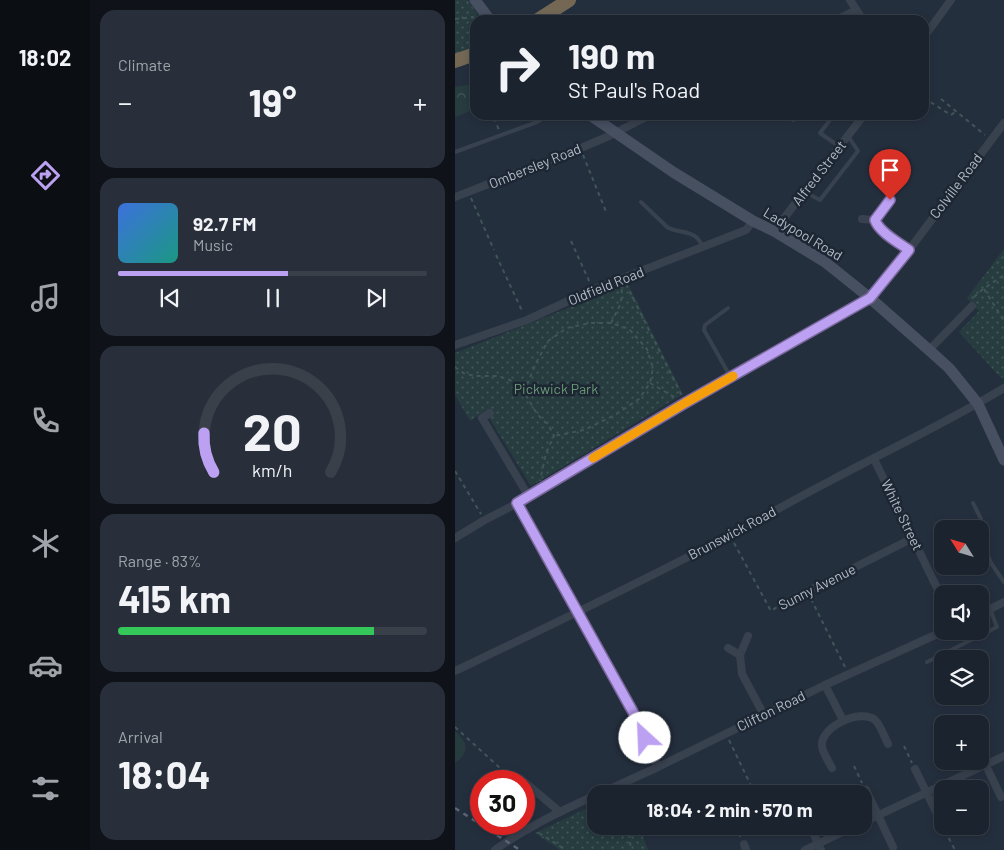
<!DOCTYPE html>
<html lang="en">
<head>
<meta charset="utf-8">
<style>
	:root { --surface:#1b232e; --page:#282f3a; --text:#f1f3f6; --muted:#a0a4aa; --line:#39404a; --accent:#bca0f2 }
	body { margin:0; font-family:Barlow,sans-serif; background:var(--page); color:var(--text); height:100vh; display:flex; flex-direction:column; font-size:19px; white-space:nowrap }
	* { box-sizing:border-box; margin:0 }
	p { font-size:16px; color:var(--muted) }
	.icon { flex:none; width:28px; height:28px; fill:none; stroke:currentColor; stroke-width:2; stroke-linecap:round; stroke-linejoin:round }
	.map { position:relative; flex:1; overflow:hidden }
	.side { display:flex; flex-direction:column; gap:10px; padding:10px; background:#0f1319; width:365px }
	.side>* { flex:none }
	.guide { position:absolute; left:15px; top:15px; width:459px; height:105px; border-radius:15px; box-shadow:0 2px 8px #0003,0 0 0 1px var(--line); background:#1b232e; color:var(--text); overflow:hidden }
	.needle { width:32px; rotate:307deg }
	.controls { position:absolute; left:479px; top:520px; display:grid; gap:10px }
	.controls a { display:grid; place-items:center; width:55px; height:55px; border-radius:10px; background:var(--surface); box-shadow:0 2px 8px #0003,0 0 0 1px var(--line); font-size:25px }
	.speed { position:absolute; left:15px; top:770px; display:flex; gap:10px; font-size:25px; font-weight:700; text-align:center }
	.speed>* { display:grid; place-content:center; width:65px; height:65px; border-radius:50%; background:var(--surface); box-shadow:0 2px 8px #0003,0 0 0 1px var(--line); line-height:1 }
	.speed .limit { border:8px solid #d22; background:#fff; color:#111 }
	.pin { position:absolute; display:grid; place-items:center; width:42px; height:42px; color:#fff; margin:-51px -21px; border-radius:50% 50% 50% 0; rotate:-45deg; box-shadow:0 0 5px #0007 }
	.pin .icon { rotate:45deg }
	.me { position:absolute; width:55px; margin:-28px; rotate:335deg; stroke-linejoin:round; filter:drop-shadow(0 0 4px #0008) }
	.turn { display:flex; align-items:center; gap:18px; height:105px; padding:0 15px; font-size:22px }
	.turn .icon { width:65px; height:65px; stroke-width:2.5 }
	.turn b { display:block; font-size:35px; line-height:42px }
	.big { font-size:38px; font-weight:700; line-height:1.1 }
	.side .card { flex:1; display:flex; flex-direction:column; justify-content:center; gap:8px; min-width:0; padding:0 18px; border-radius:15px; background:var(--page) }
	.side .dial { align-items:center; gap:0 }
	.dial svg { height:130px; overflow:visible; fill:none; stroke:var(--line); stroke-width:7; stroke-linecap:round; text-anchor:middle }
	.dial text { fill:var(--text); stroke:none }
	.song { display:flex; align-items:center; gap:15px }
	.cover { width:60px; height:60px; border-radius:8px; background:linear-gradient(135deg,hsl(220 70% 55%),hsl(170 70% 35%)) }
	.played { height:5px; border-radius:2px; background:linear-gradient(90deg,var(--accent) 55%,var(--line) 55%) }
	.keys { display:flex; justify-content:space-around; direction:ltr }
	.heat { display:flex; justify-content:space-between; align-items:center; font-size:28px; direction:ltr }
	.charge { height:8px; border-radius:4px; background:linear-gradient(90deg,#34c759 83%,var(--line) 0) }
	.trip { position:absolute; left:132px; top:785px; width:285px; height:50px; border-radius:15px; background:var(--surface); box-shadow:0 2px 8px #0003,0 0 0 1px var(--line); font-weight:700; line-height:50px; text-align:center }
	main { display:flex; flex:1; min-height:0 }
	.dock { display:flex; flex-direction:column; width:90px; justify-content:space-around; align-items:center; background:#0b0e12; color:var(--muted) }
	.dock .icon { width:35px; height:35px }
	.dock .on { color:var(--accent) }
	.dock b { font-size:22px; color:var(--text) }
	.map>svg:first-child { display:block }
	.grass { fill:#263c3f }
	.forest { fill:url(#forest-crowns) }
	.park { fill:url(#park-dots) }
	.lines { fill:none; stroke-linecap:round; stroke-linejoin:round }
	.path { stroke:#3f5557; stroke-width:2; stroke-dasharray:4 4; stroke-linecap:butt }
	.lane { stroke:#38414e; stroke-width:4 }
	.street { stroke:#38414e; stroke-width:8 }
	.secondary { stroke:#465061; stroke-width:11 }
	.highway { stroke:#746855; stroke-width:14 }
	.rail { stroke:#5a6575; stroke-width:2.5; stroke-dasharray:5 5; stroke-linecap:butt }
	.route-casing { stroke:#7a689d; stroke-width:12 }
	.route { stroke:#bca0f2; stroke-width:9 }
	.slow { stroke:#f59e0b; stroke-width:9 }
	.labels { text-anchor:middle; stroke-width:5; stroke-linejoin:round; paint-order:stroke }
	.street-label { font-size:14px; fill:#b4bcc9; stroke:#1d2633 }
	.park-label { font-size:14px; fill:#6b9a76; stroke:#1d2633 }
</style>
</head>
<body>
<main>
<nav class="dock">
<b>18:02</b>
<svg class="icon on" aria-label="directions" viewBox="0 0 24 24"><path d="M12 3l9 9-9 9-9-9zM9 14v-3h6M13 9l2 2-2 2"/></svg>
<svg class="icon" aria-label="music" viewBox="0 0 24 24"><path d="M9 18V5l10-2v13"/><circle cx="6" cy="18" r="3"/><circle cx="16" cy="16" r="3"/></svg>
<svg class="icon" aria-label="phone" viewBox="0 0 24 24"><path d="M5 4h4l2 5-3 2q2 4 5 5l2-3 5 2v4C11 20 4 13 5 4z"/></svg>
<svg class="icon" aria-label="climate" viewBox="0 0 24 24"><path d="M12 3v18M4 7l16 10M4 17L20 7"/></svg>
<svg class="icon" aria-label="car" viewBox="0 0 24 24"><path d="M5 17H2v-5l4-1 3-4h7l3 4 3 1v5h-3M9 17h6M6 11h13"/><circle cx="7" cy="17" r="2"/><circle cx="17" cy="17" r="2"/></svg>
<svg class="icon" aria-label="filters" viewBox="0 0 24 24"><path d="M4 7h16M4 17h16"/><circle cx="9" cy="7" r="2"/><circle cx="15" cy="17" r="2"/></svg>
</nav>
<section class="side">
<div class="card"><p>Climate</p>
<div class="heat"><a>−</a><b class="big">19°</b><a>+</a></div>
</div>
<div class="card">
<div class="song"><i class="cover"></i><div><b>92.7 FM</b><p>Music</p></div></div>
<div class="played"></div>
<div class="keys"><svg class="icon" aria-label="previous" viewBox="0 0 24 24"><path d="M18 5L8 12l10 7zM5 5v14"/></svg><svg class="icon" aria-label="pause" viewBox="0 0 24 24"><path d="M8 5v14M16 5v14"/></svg><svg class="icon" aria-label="next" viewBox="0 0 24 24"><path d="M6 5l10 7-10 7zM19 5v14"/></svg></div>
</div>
<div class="card dial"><svg viewBox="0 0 100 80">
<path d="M14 69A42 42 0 1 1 86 69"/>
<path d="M14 69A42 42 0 0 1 8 45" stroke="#bca0f2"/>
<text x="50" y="56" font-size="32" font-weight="700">20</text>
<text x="50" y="72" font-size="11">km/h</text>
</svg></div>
<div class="card"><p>Range · 83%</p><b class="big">415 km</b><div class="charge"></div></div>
<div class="card"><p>Arrival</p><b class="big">18:04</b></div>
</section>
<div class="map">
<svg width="549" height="850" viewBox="0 0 549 850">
	<defs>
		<pattern id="forest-crowns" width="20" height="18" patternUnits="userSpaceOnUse" patternTransform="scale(1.25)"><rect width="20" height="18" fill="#263c3f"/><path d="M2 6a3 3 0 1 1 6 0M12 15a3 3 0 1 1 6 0" fill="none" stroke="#435659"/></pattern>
		<pattern id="park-dots" width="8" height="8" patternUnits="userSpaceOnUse" patternTransform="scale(1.25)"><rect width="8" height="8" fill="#263c3f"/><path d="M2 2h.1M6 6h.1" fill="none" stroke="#435659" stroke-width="1.8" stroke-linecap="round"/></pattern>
	</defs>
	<rect width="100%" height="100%" fill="#242f3e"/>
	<!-- grass -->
	<path class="grass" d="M0,731C13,742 15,753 0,763Z"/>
	<!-- forest -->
	<polygon class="forest" points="20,84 20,109 0,117 0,87"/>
	<!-- park -->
	<g class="park">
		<polygon points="0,0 13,0 26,20 20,20 20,48 0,54"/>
		<polygon points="549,249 549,377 546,378 504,332 524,311 512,298"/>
		<polygon points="173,284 228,394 76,486 30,411 15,421 0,395 0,353 76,323"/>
		<polygon points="141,804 141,826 184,826 193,850 105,850 80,833"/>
	</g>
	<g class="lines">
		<!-- path -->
		<g class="path">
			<polyline points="0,19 19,17"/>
			<polyline points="469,98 496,115 500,112"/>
			<polyline points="486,99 530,135"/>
			<polyline points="39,118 44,130"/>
			<polyline points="128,155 152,214"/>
			<polyline points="16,198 39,250"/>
			<polyline points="116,241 135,283"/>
			<polyline points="41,255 68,313"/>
			<polyline points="171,284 227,396"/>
			<polyline points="529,289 549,321"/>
			<polyline points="519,297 528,289 549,275"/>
			<polyline points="156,323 166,303 167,288"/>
			<polyline points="0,367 10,374 22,376 43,376 55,380 69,392 82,414 94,426 99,436 91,453 85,481"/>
			<polyline points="195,383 221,398"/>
			<polyline points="69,392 81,363 93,341 112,328 135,323 156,323 174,329 192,349 198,368 195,383 184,399 160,415 129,430 99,436"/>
			<polyline points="0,471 26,514"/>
			<polyline points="279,543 316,611 327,604"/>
			<polyline points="356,599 390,667"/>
			<polyline points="509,719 512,724"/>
			<polyline points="0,727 56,778 58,778"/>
			<polyline points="274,740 300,794"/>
			<polyline points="449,746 457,763"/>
			<polyline points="399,766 407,783"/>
			<polyline points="339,788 342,794"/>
			<polyline points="173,826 176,850"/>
			<polyline points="280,826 286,838"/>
			<polyline points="315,826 317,829"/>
			<polyline points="490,831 500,850"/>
			<polyline points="84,833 111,850"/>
		</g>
		<!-- lane -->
		<g class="lane">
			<polyline points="332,115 338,120"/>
			<polyline points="378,116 365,133 385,147"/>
			<polyline points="0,152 82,122 94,115"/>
			<polyline points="350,192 365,200 403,151 393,136"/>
			<path d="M186,202L212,227C221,233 233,230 241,237C244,239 246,244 249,247"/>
			<polyline points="273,308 250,325 249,330 275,376"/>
			<polyline points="518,503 526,519 525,535"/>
			<polyline points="525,535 536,563 549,582"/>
			<polyline points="472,662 542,627 535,609"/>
		</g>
		<!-- street -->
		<g class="street">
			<polyline points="395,0 408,20"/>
			<polyline points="381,20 401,10"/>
			<polyline points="469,37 496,0"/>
			<polyline points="0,197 126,148 154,136 195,115"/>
			<path d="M435,200L420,220C423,232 444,243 454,250"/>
			<polyline points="407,219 420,220"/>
			<polyline points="319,231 409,115"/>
			<polyline points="0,345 72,320 137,290 291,230 298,221"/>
			<polyline points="474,350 517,306"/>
			<polyline points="35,413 27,418 74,497"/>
			<polyline points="419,459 488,600"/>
			<polyline points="62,503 178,712 203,767"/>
			<polyline points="0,538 28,521 74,497 230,403 415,298 454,250 549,123"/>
			<polyline points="333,601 458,538"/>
			<polyline points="525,614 549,602"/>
			<polyline points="293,636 285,655 287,674 309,715"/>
			<polyline points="273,648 285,655"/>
			<path d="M0,671C92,627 185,583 275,535C309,517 342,498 375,481C433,450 493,422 549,388"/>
			<polyline points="370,685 388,720"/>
			<polyline points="525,753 546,797"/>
			<path d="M377,768C374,762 367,752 367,746C365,727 405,708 420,720C425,724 430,738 433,744"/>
			<polyline points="460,769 487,824"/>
			<polyline points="66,779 105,812"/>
			<polyline points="411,790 438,847"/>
			<polyline points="144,794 203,767 370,685 489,631"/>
			<polyline points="409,822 549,756"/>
			<polyline points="355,826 366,850"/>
			<polyline points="289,844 291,850"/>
			<path d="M40,850C72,827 106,811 141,795"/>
			<polyline points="350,850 400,826"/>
		</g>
		<!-- secondary -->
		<g class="secondary">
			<polyline points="20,0 35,20"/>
			<polyline points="135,115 218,172 298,221 319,231 370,262 415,298 474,350 494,368 507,384 523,404 549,460"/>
		</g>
		<!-- highway -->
		<g class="highway">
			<polyline points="83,20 114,0"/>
			<polyline points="0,61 20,54"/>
		</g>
		<!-- rail -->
		<polyline class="rail" points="0,808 65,850"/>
	</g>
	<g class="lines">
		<defs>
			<path id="route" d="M190,738L178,712L62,503L230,403L415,298L454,250C444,243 424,232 420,220L435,200"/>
		</defs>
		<!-- route casing -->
		<use href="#route" class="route-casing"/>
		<!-- route -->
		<use href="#route" class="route"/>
		<!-- slow -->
		<polyline class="slow" points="138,458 230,403 278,376"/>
	</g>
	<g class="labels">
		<!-- street labels -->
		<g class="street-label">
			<text transform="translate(80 166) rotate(-22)" y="5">Ombersley Road</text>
			<text transform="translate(364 173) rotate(-52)" y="5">Alfred Street</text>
			<text transform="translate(501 186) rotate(-53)" y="5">Colville Road</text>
			<text transform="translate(348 234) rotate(31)" y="5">Ladypool Road</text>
			<text transform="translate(151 286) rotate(-22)" y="5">Oldfield Road</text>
			<text transform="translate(447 515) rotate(64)" y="5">White Street</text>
			<text transform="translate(277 533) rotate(-28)" y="5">Brunswick Road</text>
			<text transform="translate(362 587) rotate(-27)" y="5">Sunny Avenue</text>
			<text transform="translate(316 711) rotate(-26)" y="5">Clifton Road</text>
		</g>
		<!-- park labels -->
		<g class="park-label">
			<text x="101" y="394">Pickwick Park</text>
		</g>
	</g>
</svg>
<div class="controls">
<a><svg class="needle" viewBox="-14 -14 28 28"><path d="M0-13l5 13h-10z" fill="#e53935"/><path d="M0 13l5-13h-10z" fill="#a0a4aa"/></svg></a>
<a><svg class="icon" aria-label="sound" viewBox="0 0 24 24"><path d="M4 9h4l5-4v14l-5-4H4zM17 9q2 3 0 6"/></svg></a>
<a><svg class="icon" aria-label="layers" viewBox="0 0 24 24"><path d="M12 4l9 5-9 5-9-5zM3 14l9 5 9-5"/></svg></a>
<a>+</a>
<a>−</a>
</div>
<div class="speed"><div class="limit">30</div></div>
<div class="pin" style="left:435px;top:200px;background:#d93025"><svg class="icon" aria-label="arrive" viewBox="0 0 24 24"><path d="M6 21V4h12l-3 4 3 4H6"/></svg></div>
<svg class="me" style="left:190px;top:738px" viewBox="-20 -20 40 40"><circle r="19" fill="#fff"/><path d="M0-13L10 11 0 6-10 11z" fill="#bca0f2"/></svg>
<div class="trip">18:04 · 2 min · 570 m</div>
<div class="guide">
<div class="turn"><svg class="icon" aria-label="right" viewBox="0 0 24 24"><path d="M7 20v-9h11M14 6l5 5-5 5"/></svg><div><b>190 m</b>St Paul's Road</div></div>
</div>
</div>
</main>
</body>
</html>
